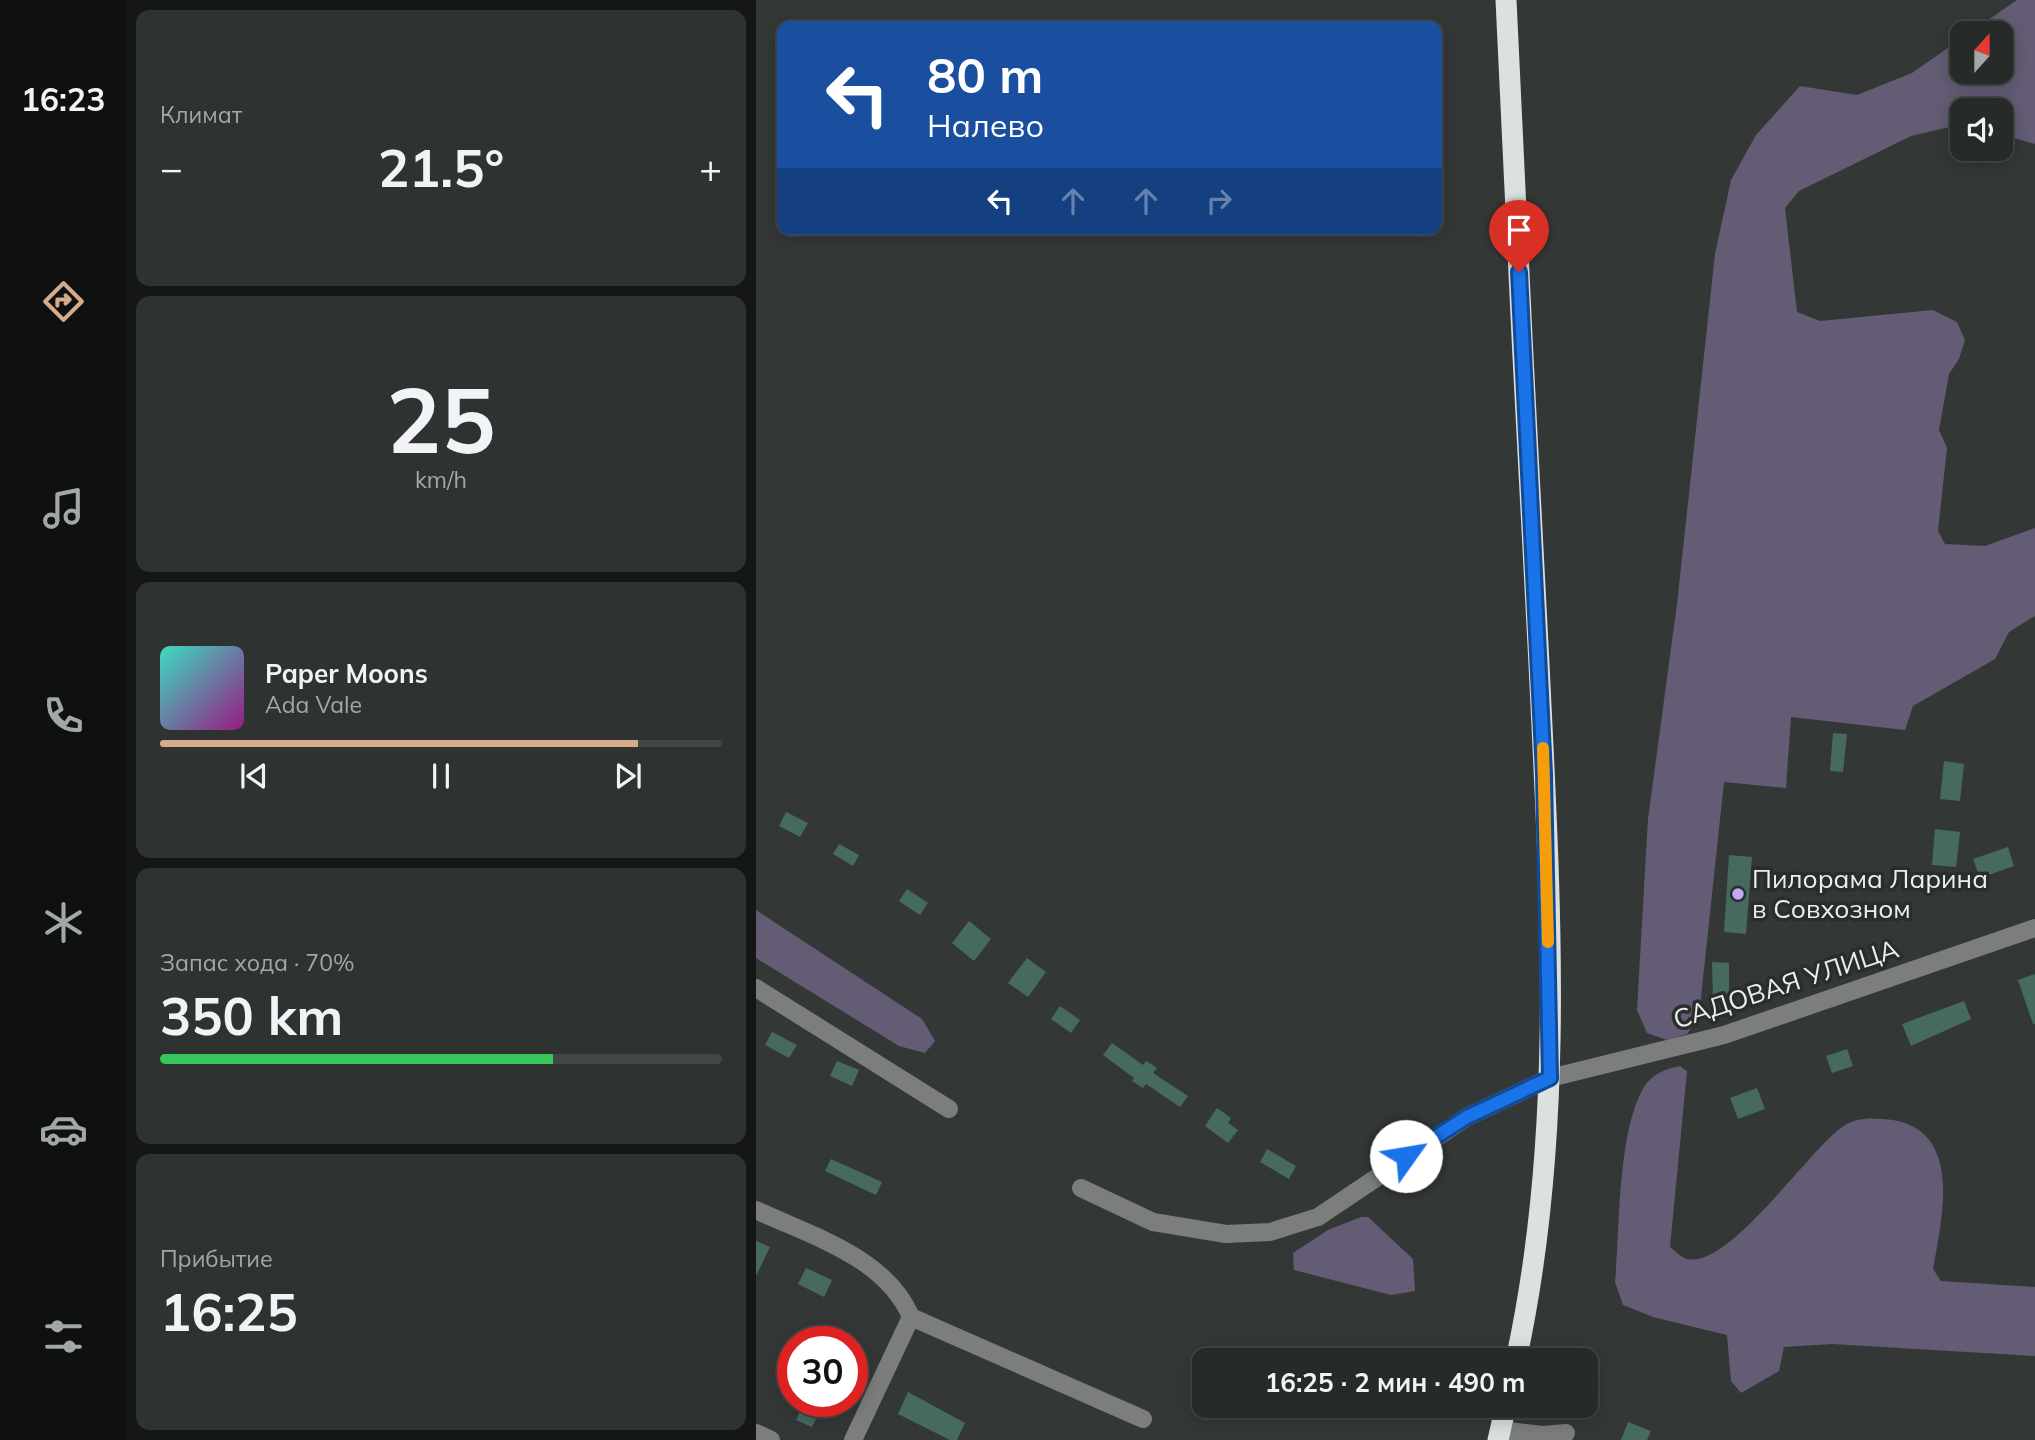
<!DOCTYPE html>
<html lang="ru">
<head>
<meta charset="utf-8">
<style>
	:root { --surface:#262a28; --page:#2e3230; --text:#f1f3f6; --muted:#a4a7a8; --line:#424645; --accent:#d6ab8b }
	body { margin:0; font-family:Mulish,sans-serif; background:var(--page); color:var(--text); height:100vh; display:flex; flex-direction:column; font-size:26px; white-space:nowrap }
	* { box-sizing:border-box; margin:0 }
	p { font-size:23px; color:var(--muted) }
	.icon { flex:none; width:38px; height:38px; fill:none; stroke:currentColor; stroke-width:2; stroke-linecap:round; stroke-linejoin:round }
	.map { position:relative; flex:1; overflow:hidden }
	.drawer { display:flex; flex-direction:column; gap:10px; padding:10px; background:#151716; width:630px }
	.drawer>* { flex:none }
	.hud { position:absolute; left:21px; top:21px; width:665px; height:214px; border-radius:14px; box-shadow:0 4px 18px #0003,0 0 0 2px var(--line); background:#1a4fa0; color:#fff; overflow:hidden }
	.needle { width:46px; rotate:21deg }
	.fabs { position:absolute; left:1194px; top:21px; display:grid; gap:14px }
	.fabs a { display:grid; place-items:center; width:63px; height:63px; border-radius:14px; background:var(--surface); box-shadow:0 4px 18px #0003,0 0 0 2px var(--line); font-size:35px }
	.speed { position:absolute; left:21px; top:1326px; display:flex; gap:14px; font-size:35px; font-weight:700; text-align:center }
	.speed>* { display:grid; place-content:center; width:91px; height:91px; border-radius:50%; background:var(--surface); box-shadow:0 4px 18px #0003,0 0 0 2px var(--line); line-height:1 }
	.speed .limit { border:10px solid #d22; background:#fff; color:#111 }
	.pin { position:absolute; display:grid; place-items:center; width:60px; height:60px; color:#fff; margin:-72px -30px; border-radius:50% 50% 50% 0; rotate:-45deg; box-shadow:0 0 7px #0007 }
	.pin .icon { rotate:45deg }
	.me { position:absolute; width:77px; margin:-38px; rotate:58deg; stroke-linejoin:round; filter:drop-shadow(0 0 5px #0008) }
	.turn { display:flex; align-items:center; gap:24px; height:147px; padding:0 35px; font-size:32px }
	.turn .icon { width:91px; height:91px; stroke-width:2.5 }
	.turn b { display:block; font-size:49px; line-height:60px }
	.lanes { display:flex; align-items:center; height:66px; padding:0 35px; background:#0003; justify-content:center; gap:35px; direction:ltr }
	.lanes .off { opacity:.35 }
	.big { font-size:52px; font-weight:700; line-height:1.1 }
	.drawer .tile { flex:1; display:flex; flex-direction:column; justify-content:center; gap:10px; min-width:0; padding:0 24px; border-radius:14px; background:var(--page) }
	.drawer .dial { align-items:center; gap:0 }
	.dial b { font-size:91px; line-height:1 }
	.song { display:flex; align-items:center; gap:21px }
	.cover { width:84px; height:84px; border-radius:10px; background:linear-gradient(135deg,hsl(170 70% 55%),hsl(310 70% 35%)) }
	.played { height:7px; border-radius:4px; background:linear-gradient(90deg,var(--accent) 85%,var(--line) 85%) }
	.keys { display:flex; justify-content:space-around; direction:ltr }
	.heat { display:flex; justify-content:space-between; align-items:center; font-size:38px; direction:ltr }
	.charge { height:10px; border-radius:5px; background:linear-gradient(90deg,#34c759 70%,var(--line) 0) }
	.trip { position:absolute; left:436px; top:1348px; width:406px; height:70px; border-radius:14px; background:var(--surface); box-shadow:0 4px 18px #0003,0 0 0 2px var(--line); font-weight:700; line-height:70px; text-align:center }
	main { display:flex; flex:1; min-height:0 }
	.dock { display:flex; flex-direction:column; width:126px; justify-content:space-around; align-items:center; background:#0f1110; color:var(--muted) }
	.dock .icon { width:49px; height:49px }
	.dock .current { color:var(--accent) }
	.dock b { font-size:32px; color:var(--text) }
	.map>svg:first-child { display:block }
	.green { fill:#635c74 }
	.building { fill:#466a5f }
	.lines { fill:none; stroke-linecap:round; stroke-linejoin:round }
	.minor { stroke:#7c7e7d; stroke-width:18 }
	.highway { stroke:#dbe1df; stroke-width:21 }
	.route-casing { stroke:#114b97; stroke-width:18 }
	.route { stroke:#1a73e8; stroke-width:12 }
	.slow { stroke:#f59e0b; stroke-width:12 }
	.poi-dot { fill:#c1a8f3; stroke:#292e2c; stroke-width:2.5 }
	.labels { text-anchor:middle; stroke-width:7; stroke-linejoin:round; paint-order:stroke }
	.poi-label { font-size:26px; fill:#ebeeed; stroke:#292e2c; text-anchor:start }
	.street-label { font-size:26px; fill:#ebeeed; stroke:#292e2c }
</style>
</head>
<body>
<main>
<nav class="dock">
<b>16:23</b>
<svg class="icon current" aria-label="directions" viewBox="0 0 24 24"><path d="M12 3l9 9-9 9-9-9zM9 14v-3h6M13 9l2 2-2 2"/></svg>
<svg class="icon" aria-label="music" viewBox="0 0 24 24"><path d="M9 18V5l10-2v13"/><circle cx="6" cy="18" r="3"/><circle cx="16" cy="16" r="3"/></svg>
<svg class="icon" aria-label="phone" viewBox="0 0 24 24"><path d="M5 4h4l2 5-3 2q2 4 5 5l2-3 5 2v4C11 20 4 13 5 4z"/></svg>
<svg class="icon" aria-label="climate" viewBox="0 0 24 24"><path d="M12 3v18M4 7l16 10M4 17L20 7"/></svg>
<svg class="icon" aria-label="car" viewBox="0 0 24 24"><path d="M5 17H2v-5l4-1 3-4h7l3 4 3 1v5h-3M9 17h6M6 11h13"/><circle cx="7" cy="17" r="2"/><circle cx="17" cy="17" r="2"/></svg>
<svg class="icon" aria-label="filters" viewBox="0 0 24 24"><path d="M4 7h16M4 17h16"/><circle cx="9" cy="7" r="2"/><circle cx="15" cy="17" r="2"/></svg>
</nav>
<section class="drawer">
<div class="tile"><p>Климат</p>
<div class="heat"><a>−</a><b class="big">21.5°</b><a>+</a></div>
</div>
<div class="tile dial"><b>25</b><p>km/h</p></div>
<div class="tile">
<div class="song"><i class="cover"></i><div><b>Paper Moons</b><p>Ada Vale</p></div></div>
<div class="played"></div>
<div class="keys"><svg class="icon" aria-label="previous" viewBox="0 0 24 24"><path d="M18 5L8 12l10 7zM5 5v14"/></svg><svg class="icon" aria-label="pause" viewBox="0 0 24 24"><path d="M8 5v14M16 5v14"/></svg><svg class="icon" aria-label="next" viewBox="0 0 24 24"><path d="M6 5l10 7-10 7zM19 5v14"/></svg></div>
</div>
<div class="tile"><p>Запас хода · 70%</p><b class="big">350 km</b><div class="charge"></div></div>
<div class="tile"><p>Прибытие</p><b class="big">16:25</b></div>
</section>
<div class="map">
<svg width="1279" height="1440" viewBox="0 0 1279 1440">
	<rect width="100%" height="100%" fill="#333836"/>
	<!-- green -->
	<g class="green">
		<polygon points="1261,0 1279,0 1279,144 1244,134 1244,110 1206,110 1206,124 1155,136 1043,191 1029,208 1041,312 1064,321 1177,310 1201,322 1209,340 1203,359 1193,374 1183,430 1191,448 1182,531 1189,544 1229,546 1279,528 1279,616 1253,632 1239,659 1157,706 1149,730 1035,717 1030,788 968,782 943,1016 931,1034 911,1040 891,1033 881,1010 892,819 921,604 959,254 975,180 1000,135 1044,86 1101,95 1156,73 1206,38 1206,72 1244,72 1244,33 1213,33"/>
		<polygon points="0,910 166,1019 179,1041 169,1053 143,1046 0,958"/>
		<path d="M924,1066L931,1071L914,1247C919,1251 926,1258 931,1259C973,1269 1051,1152 1086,1127C1101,1116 1119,1118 1137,1120C1207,1132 1186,1218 1177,1269L1185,1281L1279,1287V1356L1076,1344L1028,1347L1023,1371L985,1393L975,1381L971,1335L897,1317L867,1305L859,1282C864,1228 861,1133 888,1087C895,1075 911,1068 924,1066Z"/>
		<polygon points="605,1217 612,1217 657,1259 659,1291 635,1295 538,1270 537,1253 572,1230"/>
	</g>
	<!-- building -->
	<g class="building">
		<polygon points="1077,733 1091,734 1087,772 1074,771"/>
		<polygon points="1188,761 1208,764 1204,801 1184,799"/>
		<polygon points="30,812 52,823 44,837 23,826"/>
		<polygon points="1179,829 1204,832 1200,867 1176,865"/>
		<polygon points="83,844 103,855 97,866 77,854"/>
		<polygon points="1252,847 1258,866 1224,878 1217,859"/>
		<polygon points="973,855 996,857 990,934 968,932"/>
		<polygon points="151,889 172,903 164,915 143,901"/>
		<polygon points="213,921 235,939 218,961 196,943"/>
		<polygon points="271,958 290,972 272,997 252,983"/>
		<polygon points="956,962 973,963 973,998 957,998"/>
		<polygon points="1279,974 1279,1024 1277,1024 1262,980"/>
		<polygon points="1208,1001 1215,1019 1155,1046 1146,1024"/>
		<polygon points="304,1006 324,1020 315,1033 295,1019"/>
		<polygon points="16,1032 41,1045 33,1058 9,1045"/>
		<polygon points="356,1043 387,1065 390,1061 401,1068 397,1073 432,1096 424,1107 390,1084 387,1088 376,1081 378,1078 347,1055"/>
		<polygon points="1091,1049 1097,1066 1076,1073 1070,1056"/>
		<polygon points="81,1061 103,1070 96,1086 74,1076"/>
		<polygon points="1001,1088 1009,1109 982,1119 974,1098"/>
		<polygon points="461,1108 475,1118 472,1123 482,1130 472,1143 449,1126"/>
		<polygon points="511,1149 540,1166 533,1179 504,1162"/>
		<polygon points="75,1159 126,1182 120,1195 69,1171"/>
		<polygon points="0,1241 14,1247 0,1276"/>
		<polygon points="50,1268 76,1280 68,1297 42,1284"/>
		<polygon points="152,1392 209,1423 201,1440 194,1440 142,1414"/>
		<polygon points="48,1402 68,1402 56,1427 40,1420"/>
		<polygon points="872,1422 895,1431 891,1440 865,1440"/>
	</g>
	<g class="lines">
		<!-- minor -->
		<g class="minor">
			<polyline points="0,988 193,1109"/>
			<polyline points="325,1188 397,1222 470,1234 514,1232 562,1217 711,1117 794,1078 968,1035 1279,928"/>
			<path d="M0,1210C55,1236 130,1257 155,1317"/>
			<polyline points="155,1317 387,1419"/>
			<polyline points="745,1430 787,1435 810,1433"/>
			<polyline points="0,1433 15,1440"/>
			<polyline points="97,1440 155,1317"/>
		</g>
		<!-- highway -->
		<g class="highway">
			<path d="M750,0C760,221 771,443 783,664C794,896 810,1131 760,1360"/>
			<polyline points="742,1440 750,1405"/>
		</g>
	</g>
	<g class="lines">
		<defs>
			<polyline id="route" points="650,1156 711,1117 794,1078 788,774 763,272"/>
		</defs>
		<!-- route casing -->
		<use href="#route" class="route-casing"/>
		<!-- route -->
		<use href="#route" class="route"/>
		<!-- slow -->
		<polyline class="slow" points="787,748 792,942"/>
	</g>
	<!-- markers -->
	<circle class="poi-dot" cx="982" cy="894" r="7"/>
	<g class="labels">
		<!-- poi labels -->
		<g class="poi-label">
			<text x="996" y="888">Пилорама Ларина<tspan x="996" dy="30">в Совхозном</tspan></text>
		</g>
		<!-- street labels -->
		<g class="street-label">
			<text transform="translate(1030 984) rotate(-18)" y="9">САДОВАЯ УЛИЦА</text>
		</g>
	</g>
</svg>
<div class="fabs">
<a><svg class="needle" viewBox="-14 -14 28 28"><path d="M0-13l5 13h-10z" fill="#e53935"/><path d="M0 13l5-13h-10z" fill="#a4a7a8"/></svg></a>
<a><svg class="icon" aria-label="sound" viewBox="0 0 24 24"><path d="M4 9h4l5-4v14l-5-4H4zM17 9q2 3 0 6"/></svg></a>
</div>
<div class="speed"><div class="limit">30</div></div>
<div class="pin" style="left:763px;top:272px;background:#d93025"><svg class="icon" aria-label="arrive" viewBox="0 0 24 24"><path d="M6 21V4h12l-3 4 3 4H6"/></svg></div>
<svg class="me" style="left:650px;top:1156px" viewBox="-20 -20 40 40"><circle r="19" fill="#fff"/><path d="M0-13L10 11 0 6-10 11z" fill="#1a73e8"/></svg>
<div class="trip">16:25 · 2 мин · 490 m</div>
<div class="hud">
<div class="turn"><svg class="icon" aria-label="left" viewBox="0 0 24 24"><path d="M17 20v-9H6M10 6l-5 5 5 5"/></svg><div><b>80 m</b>Налево</div></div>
<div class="lanes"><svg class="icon" aria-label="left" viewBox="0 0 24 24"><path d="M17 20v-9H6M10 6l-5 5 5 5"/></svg><svg class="icon off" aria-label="ahead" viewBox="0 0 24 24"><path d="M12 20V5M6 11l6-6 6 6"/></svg><svg class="icon off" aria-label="ahead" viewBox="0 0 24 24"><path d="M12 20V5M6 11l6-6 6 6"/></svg><svg class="icon off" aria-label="right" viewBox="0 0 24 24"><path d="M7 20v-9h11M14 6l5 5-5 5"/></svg></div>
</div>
</div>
</main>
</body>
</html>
